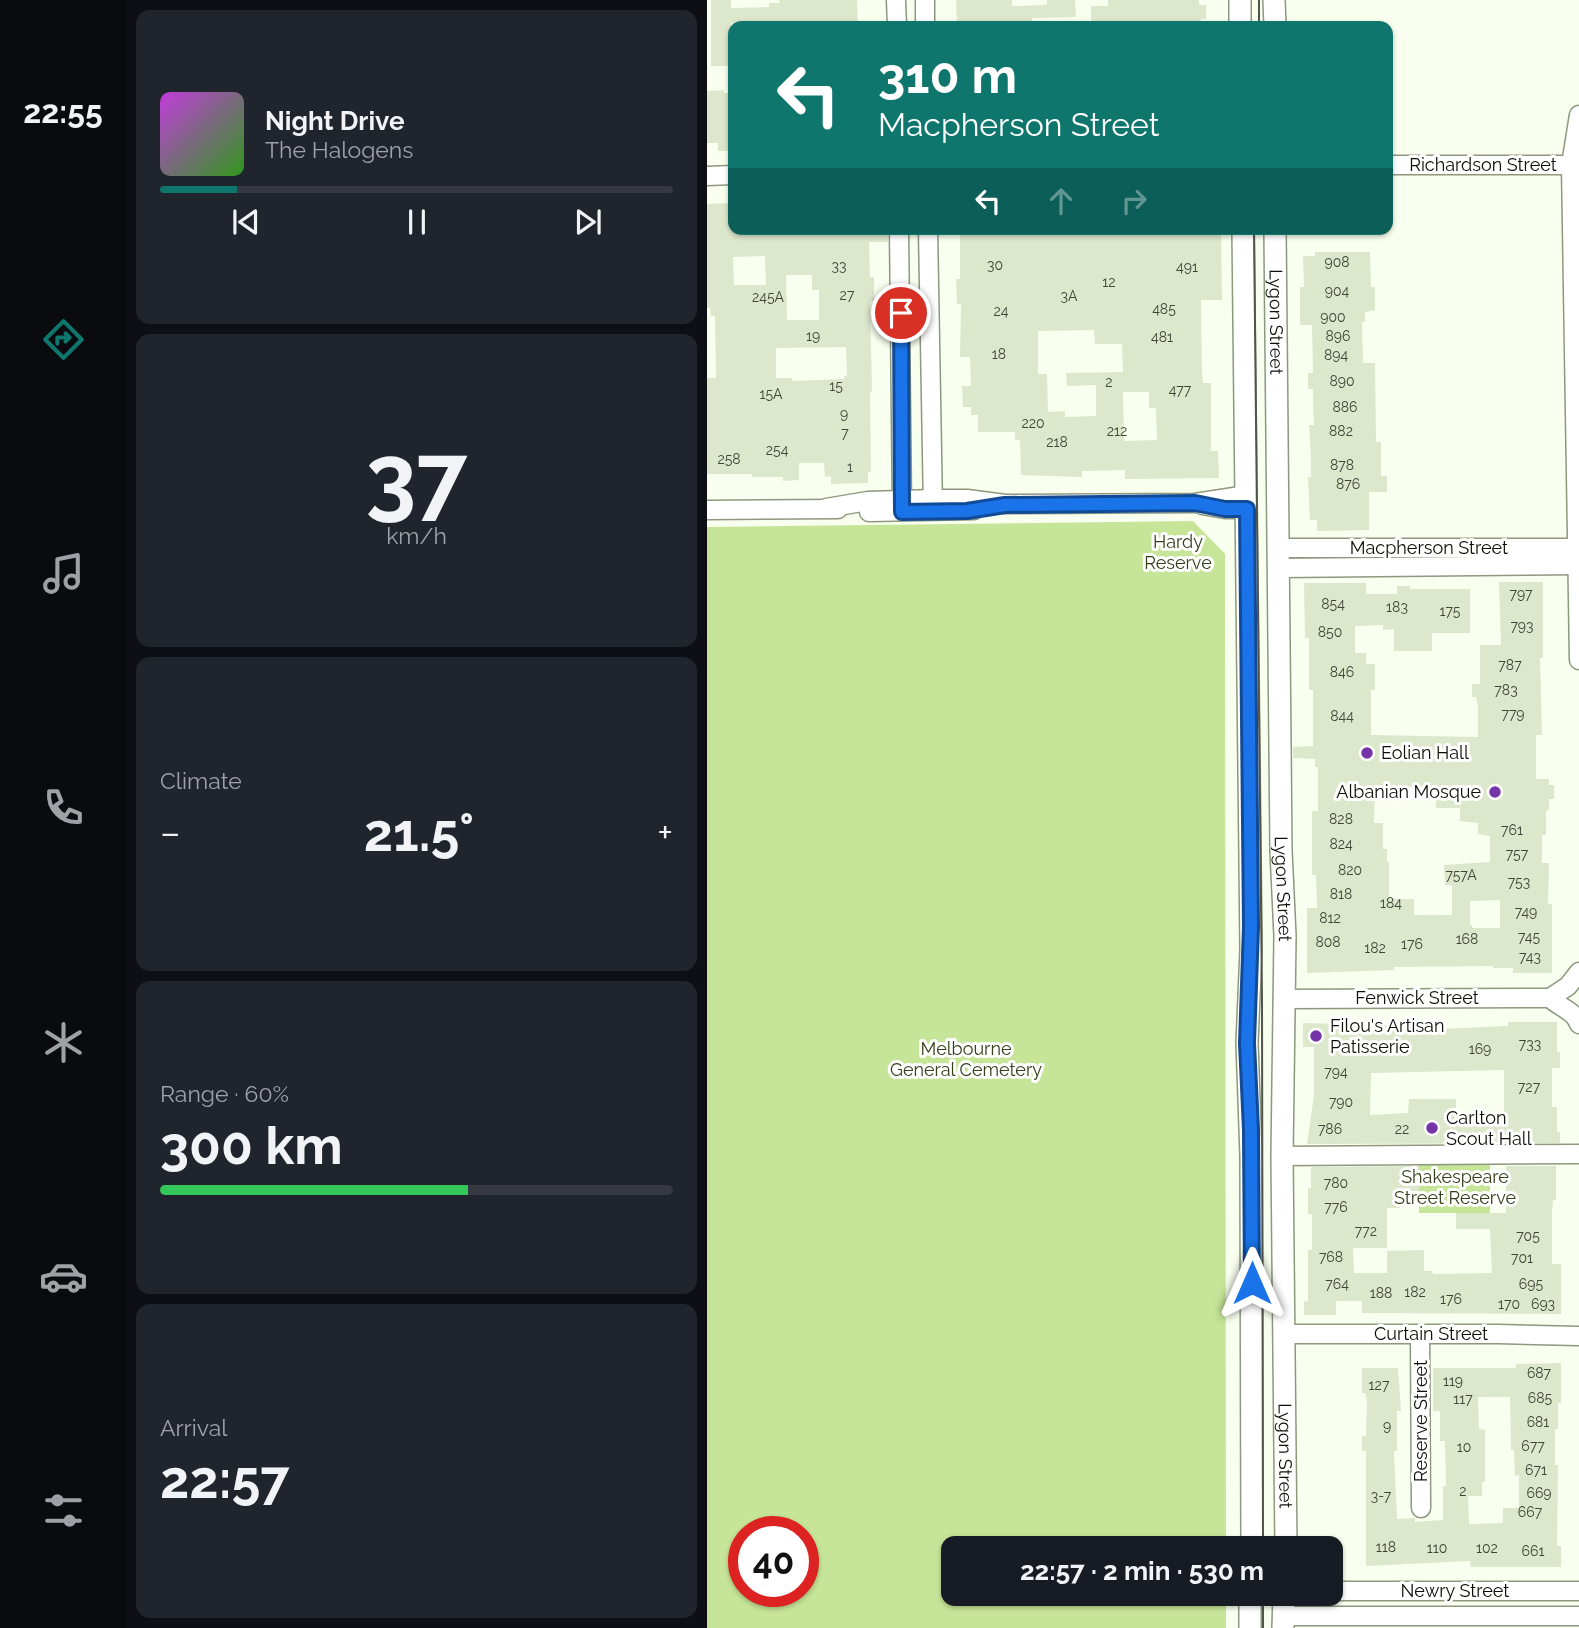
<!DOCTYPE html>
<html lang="en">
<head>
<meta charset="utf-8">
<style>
	:root { --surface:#171b24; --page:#20242c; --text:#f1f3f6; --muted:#9ea1a6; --line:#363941; --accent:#0f766e }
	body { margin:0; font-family:Raleway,sans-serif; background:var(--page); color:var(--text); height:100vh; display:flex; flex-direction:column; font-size:26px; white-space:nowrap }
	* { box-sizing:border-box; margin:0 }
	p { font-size:23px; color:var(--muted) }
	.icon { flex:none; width:38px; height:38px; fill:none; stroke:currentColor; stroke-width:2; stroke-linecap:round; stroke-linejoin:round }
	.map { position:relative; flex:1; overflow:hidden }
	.panel { display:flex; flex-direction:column; gap:10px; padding:10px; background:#0d0f14; width:581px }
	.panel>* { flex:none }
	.banner { position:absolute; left:21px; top:21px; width:665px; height:214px; border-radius:14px; box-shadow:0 2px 5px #0004; background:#0f766e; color:#fff; overflow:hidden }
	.speed { position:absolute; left:21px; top:1516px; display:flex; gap:14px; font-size:35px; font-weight:700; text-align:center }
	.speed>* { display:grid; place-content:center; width:91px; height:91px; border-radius:50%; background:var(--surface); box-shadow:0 2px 5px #0004; line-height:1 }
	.speed .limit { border:10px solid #d22; background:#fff; color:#111 }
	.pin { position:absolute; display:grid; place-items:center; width:60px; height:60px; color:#fff; margin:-30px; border:4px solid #fff; border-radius:50%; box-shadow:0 2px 7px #0007 }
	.me { position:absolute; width:77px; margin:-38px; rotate:0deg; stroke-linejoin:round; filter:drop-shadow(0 0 5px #0008) }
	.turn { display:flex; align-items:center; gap:24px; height:147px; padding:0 35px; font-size:32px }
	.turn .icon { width:91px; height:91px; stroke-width:2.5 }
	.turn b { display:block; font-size:49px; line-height:60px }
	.lanes { display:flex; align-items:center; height:66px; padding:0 35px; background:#0003; justify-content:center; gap:35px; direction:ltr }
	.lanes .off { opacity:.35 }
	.big { font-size:52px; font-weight:700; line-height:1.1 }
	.panel .widget { flex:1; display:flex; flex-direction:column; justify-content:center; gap:10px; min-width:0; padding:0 24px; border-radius:14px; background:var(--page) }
	.panel .dial { align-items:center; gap:0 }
	.dial b { font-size:91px; line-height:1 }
	.song { display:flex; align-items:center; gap:21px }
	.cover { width:84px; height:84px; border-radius:10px; background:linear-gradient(135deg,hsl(290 70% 55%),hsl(110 70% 35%)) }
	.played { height:7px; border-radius:4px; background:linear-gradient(90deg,var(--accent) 15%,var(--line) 15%) }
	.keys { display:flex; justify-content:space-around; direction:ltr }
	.heat { display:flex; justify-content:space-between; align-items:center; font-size:38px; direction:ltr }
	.charge { height:10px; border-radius:5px; background:linear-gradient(90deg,#34c759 60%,var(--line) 0) }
	.trip { position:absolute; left:234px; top:1536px; width:402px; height:70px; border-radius:14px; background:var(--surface); box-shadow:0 2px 5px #0004; font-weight:700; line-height:70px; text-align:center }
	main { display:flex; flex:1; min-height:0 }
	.tab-bar { display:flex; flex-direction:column; width:126px; justify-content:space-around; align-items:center; background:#090b0e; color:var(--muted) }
	.tab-bar .icon { width:49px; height:49px }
	.tab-bar .current { color:var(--accent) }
	.tab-bar b { font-size:32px; color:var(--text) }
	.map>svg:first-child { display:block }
	.green { fill:#c7e598; fill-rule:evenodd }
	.building { fill:#dce7cc; fill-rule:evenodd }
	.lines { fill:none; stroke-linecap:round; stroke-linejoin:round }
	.minor-casing { stroke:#8d987f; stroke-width:21 }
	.tertiary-casing { stroke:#8d987f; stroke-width:24 }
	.minor { stroke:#fff; stroke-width:18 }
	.tertiary { stroke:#fff; stroke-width:21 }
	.tram { stroke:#50544a; stroke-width:2 }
	.route-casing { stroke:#114b97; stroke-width:18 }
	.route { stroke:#1a73e8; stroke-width:12 }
	.poi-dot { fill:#7535a9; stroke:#fff; stroke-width:2.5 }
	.labels { text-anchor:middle; stroke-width:6; stroke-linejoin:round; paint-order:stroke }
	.number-label { font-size:14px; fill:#404538 }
	.street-label { font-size:18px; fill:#0c0f07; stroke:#fff }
	.park-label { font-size:18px; fill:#33401a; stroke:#fff }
	.poi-label { font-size:18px; fill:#0c0f07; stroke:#fff; text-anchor:start }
</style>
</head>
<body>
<main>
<nav class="tab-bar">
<b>22:55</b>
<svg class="icon current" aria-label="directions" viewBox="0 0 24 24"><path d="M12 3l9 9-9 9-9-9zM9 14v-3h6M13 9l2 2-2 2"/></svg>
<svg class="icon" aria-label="music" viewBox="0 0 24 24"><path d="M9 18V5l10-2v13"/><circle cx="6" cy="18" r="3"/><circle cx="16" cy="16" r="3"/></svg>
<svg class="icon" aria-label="phone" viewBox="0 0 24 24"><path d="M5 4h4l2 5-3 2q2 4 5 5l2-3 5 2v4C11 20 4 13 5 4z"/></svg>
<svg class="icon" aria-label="climate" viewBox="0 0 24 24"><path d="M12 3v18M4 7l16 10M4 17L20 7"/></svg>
<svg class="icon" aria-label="car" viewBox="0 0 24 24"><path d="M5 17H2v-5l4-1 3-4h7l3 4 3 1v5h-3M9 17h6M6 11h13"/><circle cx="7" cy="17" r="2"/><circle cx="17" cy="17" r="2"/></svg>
<svg class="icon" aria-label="filters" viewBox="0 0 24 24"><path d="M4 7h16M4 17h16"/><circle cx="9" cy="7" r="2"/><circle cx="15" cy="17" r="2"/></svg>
</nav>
<section class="panel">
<div class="widget">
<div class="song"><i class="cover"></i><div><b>Night Drive</b><p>The Halogens</p></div></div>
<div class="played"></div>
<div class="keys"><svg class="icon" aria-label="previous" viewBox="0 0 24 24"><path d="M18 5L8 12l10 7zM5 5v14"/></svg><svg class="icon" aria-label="pause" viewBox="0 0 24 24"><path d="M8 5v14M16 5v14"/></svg><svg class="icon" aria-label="next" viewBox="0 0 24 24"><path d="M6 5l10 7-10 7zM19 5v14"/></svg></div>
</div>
<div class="widget dial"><b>37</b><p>km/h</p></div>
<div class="widget"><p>Climate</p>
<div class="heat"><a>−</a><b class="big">21.5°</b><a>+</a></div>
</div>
<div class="widget"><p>Range · 60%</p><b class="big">300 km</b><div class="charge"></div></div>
<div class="widget"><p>Arrival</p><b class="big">22:57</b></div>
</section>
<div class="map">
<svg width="872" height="1628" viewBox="0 0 872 1628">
	<rect width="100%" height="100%" fill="#f8ffee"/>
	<!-- green -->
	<g class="green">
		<path d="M486,521L518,554L519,1549H247V1594H519V1628H0V527ZM37,1531H96V1591H37Z"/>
		<rect x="712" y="1161" width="71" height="52"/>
	</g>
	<!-- building -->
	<g class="building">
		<polygon points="4,0 24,0 24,8 62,7 62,3 73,3 72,0 150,0 151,26 62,26 62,21 24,23 25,66 4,66"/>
		<polygon points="249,0 305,0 305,6 340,5 340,0 368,0 369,17 325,18 325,26 250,26"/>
		<polygon points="401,0 492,0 492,5 499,5 499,19 494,19 494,26 384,26 384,6 401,6"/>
		<polygon points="17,90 17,93 25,93 26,151 11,151 11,143 0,143 0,91"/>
		<path d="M26,203V229H181V242H162L163,277H167V301H163L165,391L163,392L164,472H161V483L124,484V476L118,477L117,463H92V480L76,481V477H45V474H0V378H9L8,316H4L3,308H0V204ZM58,256L59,285H27L26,257ZM79,275H105V290H112V320H80ZM139,347L140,376H137V379L85,381V378H69V348Z"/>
		<path d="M253,229H514L515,300H494L495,373L496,383H504V451H511L512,478L418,479V470L375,471V477L314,475L313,440H308V432H271V415H264V407H256L255,386H264L263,357H253L254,304H250L249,279H253ZM387,330L388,344H415L416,372L359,373L360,386L389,385V416L358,417V411L341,412L340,374H331V331ZM416,392H442V408H449L450,440L417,441Z"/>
		<polygon points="608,252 663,252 664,287 668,287 668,310 658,312 658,322 655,322 656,363 668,363 669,442 674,442 674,476 680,476 680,492 662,492 662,530 610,531 610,520 603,520 601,477 604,477 604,459 602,425 607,425 606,402 606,389 601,389 601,373 606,373 605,325 593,325 593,287 597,287 596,256 608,256"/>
		<path d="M792,582H836V658H833L835,735H829V779H842V785H847V799H842V810L839,811V835H835V863H842L841,904H845V973H806V968H786V966L687,967V970L600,973V908H610L609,875H605V811H611V767H608V759L586,758V747L606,746V690H602V638H598L597,583H659V594H690V586H703V589H763V633H725V651H687V629L676,630V625L648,626V653H659V664H668V690H664V735L771,737V706L769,697H765V684H773V645H794ZM668,787H729V808H753V821L771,823V834L783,836V862L737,865L738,885H745V915H707V899H682V862H680V849H676V823H667ZM793,900V928H765V925H763V901Z"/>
		<path d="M801,1022H850V1052H853V1068H845V1107H850V1132H853V1143L600,1144L607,1095V1047H596V1023L713,1026V1029H732L801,1026ZM797,1070V1112H749V1099H702L701,1113L663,1115L664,1073Z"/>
		<polygon points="712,1166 712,1201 693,1201 693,1208 680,1208 680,1248 646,1248 647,1273 680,1273 680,1251 717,1250 717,1271 725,1271 726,1274 785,1273 783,1229 749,1229 749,1213 799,1213 799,1166 849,1166 849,1200 846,1200 845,1213 845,1264 854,1264 854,1314 655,1313 655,1301 629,1301 629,1315 597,1315 597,1301 601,1302 601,1250 605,1250 605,1214 601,1214 601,1188 604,1188 604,1167"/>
		<path d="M854,1363V1403H851V1429H848V1465H851L850,1546H854V1567H764L763,1561L659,1566V1451H655V1436H659L660,1401L658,1393H655V1368H691L694,1411H690V1451H687L690,1519L708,1518V1522L736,1520V1486H739L738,1441H733V1411H726V1368H809V1364ZM771,1397H803L804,1450H807L808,1476L812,1475V1508H796V1523L762,1524L761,1496H775V1482H778V1430L772,1429Z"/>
	</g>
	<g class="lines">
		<defs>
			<g id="minor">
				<polyline points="189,0 190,26"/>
				<polyline points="218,0 218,26"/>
				<polyline points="872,115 864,165 872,660"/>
				<polyline points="681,165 872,165"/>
				<polyline points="0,176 26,175"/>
				<polyline points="192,229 195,509"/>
				<polyline points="221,229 226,509"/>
				<polyline points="495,505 518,509 540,509"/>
				<polyline points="119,508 161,501 226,499 260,499 298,504 488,503 540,495"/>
				<polyline points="0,510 131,509"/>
				<polyline points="162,512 267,510"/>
				<polyline points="572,548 872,548"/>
				<polyline points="573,568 872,565"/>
				<path d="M843,998C853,1008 867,1010 872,1024"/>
				<polyline points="843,998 861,986 872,972"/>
				<polyline points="576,999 843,998"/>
				<polyline points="575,1156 872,1154"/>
				<polyline points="576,1334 791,1334 872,1336"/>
				<polyline points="713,1334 714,1508"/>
				<polyline points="625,1591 872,1591"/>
				<polyline points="576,1616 872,1616"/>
			</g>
			<g id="tertiary">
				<polyline points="567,0 568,26"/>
				<polyline points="533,26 533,0"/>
				<polyline points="536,229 544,950 540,1043 544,1156 545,1549"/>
				<path id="s1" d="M568,229L574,851L578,936L575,1156L579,1549"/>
				<polyline points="543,1594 543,1628"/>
				<polyline points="576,1628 577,1594"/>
			</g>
		</defs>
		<!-- minor casing -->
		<use href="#minor" class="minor-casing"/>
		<!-- tertiary casing -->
		<use href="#tertiary" class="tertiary-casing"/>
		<!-- minor -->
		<use href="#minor" class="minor"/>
		<!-- tertiary -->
		<use href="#tertiary" class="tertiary"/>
		<!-- tram -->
		<g class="tram">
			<polyline points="552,0 552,26"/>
			<polyline points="547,229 555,999 556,1549"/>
			<polyline points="556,1628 556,1594"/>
		</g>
	</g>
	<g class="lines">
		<defs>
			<polyline id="route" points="194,313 195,512 260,511 298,505 488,503 518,509 540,509 544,927 540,1043 544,1130 545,1283"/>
		</defs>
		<!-- route casing -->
		<use href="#route" class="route-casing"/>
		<!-- route -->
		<use href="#route" class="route"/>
	</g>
	<!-- markers -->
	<g class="poi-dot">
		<circle cx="660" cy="753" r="7"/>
		<circle cx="788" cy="792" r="7"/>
		<circle cx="609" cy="1036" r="7"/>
		<circle cx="725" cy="1128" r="7"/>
	</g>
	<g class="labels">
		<!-- number labels -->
		<g class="number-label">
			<text x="630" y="267">908</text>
			<text x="288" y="270">30</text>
			<text x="132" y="271">33</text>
			<text x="480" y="272">491</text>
			<text x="402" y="287">12</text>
			<text x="630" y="296">904</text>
			<text x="140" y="300">27</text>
			<text x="362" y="301">3A</text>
			<text x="61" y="302">245A</text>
			<text x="457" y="314">485</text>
			<text x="294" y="316">24</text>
			<text x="626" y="322">900</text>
			<text x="106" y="341">19</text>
			<text x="631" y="341">896</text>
			<text x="455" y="342">481</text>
			<text x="292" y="359">18</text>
			<text x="629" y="360">894</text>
			<text x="635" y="386">890</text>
			<text x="402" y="387">2</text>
			<text x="129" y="391">15</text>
			<text x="473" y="395">477</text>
			<text x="64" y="399">15A</text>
			<text x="638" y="412">886</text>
			<text x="137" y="419">9</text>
			<text x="326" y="428">220</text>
			<text x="410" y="436">212</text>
			<text x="634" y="436">882</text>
			<text x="138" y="438">7</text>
			<text x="350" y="447">218</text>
			<text x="70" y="455">254</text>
			<text x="22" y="464">258</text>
			<text x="635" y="470">878</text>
			<text x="143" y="472">1</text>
			<text x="641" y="489">876</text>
			<text x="814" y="599">797</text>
			<text x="626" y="609">854</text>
			<text x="690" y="612">183</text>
			<text x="743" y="616">175</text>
			<text x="815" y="631">793</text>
			<text x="623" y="637">850</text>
			<text x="803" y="670">787</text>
			<text x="635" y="677">846</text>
			<text x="799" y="695">783</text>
			<text x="806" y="719">779</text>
			<text x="635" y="721">844</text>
			<text x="634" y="824">828</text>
			<text x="805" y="835">761</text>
			<text x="634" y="849">824</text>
			<text x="810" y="859">757</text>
			<text x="643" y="875">820</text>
			<text x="754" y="880">757A</text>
			<text x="812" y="887">753</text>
			<text x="634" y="899">818</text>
			<text x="684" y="908">184</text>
			<text x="819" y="917">749</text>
			<text x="623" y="923">812</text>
			<text x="822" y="942">745</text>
			<text x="760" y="944">168</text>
			<text x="621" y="947">808</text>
			<text x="705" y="949">176</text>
			<text x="668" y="953">182</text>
			<text x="823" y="962">743</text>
			<text x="823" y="1049">733</text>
			<text x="773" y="1054">169</text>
			<text x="629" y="1077">794</text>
			<text x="822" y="1092">727</text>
			<text x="634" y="1107">790</text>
			<text x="623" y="1134">786</text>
			<text x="695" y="1134">22</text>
			<text x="629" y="1188">780</text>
			<text x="629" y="1212">776</text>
			<text x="659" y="1236">772</text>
			<text x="821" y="1241">705</text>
			<text x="624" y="1262">768</text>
			<text x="815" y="1263">701</text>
			<text x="630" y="1289">764</text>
			<text x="824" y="1289">695</text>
			<text x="708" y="1297">182</text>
			<text x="674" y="1298">188</text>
			<text x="744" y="1304">176</text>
			<text x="802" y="1309">170</text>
			<text x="836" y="1309">693</text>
			<text x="832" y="1378">687</text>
			<text x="746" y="1386">119</text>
			<text x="672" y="1390">127</text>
			<text x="833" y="1403">685</text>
			<text x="756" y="1404">117</text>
			<text x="831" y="1427">681</text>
			<text x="680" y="1431">9</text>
			<text x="826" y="1451">677</text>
			<text x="757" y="1452">10</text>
			<text x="829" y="1475">671</text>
			<text x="756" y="1496">2</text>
			<text x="832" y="1498">669</text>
			<text x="674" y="1501">3-7</text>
			<text x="823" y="1517">667</text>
			<text x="679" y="1552">118</text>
			<text x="730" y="1553">110</text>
			<text x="780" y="1553">102</text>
			<text x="826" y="1556">661</text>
		</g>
		<!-- street labels -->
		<g class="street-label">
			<text x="776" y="171">Richardson Street</text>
			<text dy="6" stroke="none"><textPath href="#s1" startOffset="93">Lygon Street</textPath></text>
			<text x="722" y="554">Macpherson Street</text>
			<text dy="6" stroke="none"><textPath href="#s1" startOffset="660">Lygon Street</textPath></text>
			<text x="710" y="1004">Fenwick Street</text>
			<text x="724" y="1340">Curtain Street</text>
			<text transform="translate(714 1421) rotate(-90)" y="6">Reserve Street</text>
			<text dy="6" stroke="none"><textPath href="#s1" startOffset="1227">Lygon Street</textPath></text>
			<text x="748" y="1597">Newry Street</text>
		</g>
		<!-- park labels -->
		<g class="park-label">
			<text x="471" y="548">Hardy<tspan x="471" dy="21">Reserve</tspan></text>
			<text x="259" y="1055">Melbourne<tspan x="259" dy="21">General Cemetery</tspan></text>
			<text x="748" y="1183">Shakespeare<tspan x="748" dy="21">Street Reserve</tspan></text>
		</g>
		<!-- poi labels -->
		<g class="poi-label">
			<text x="674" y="759">Eolian Hall</text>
			<text x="774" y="798" text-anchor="end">Albanian Mosque</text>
			<text x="623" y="1032">Filou's Artisan<tspan x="623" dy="21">Patisserie</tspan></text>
			<text x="739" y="1124">Carlton<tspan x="739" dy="21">Scout Hall</tspan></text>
		</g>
	</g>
</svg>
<div class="speed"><div class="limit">40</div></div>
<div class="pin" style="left:194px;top:313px;background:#d93025"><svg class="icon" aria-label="arrive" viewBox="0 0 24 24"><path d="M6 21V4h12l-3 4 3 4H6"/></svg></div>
<svg class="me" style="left:545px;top:1283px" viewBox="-20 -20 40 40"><path d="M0-17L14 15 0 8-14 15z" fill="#1a73e8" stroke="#fff" stroke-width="4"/></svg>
<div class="trip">22:57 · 2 min · 530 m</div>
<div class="banner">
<div class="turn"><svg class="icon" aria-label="left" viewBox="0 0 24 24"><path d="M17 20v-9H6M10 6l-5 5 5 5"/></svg><div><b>310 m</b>Macpherson Street</div></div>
<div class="lanes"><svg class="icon" aria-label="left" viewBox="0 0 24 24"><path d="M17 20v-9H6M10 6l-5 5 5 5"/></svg><svg class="icon off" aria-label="ahead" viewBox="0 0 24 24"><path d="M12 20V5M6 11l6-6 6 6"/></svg><svg class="icon off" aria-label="right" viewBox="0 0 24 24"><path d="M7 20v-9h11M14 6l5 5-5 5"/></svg></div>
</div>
</div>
</main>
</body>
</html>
